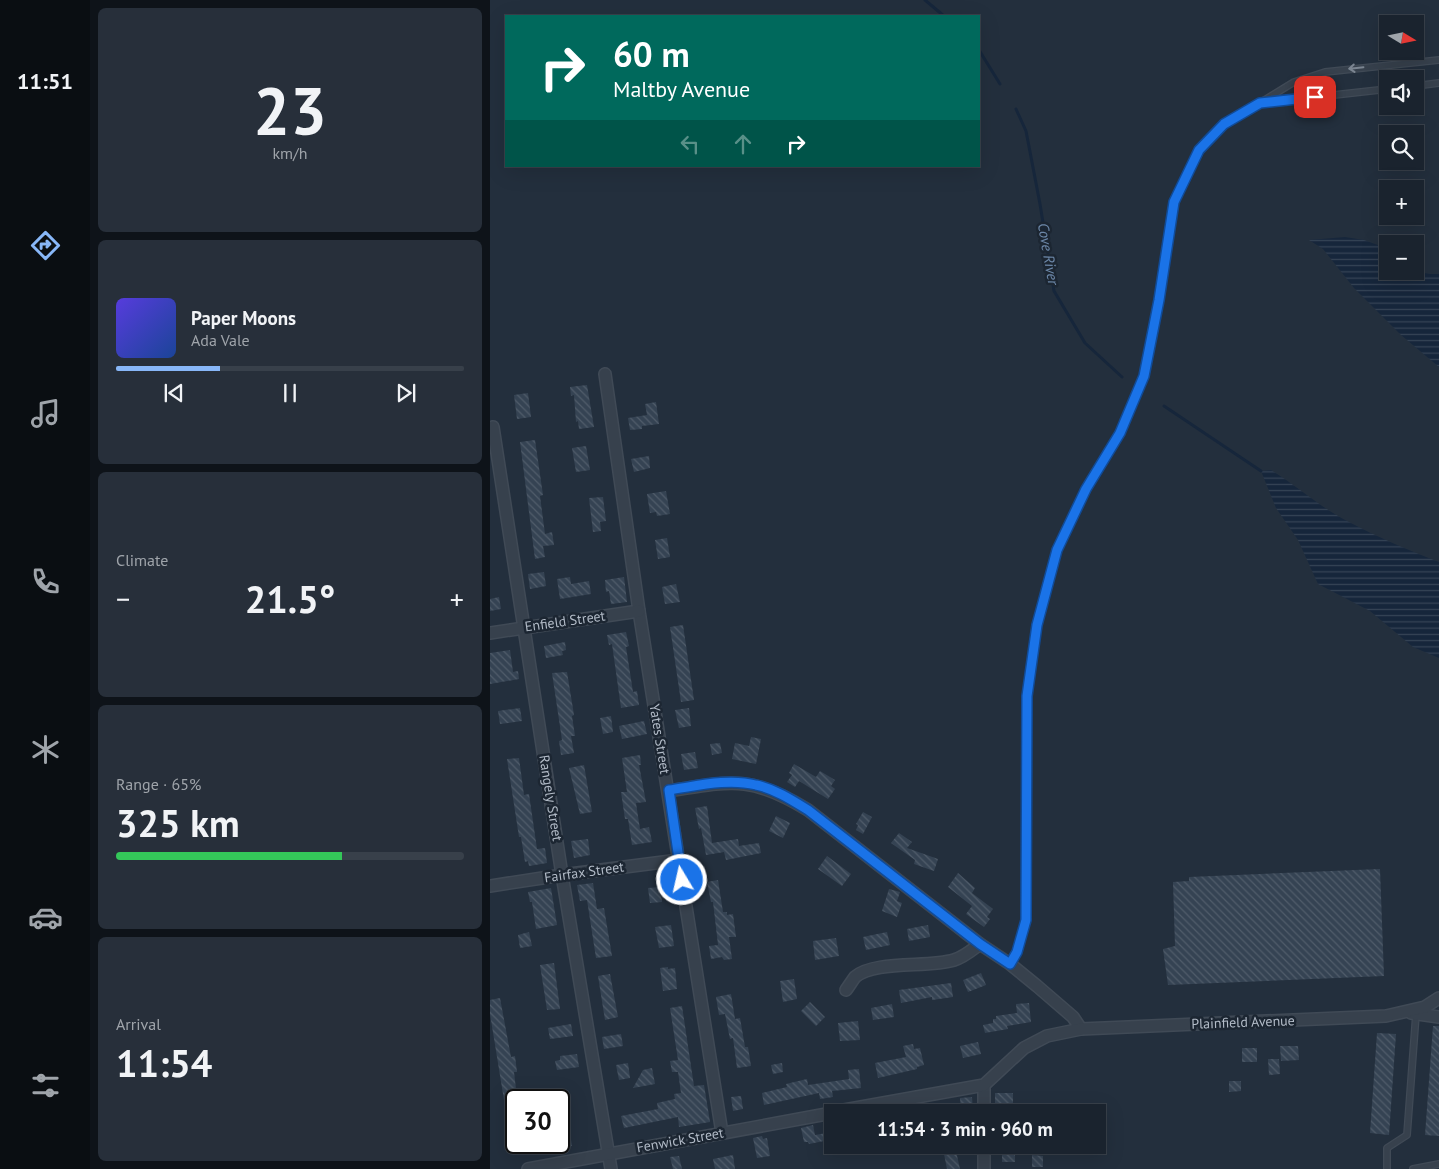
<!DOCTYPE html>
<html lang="en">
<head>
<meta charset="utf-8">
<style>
	:root { --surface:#1a232e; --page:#272f3a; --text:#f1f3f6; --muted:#9fa4aa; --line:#38404a; --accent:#88b7f8 }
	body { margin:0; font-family:"PT Sans",sans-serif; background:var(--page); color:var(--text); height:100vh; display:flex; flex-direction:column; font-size:19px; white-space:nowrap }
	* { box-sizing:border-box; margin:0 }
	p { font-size:16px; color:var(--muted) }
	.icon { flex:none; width:28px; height:28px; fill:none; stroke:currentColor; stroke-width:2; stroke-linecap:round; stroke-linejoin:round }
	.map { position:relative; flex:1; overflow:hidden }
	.details { display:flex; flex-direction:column; gap:8px; padding:8px; background:#0e1319; width:400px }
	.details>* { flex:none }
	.hud { position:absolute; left:15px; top:15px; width:475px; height:152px; border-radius:0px; box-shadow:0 5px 20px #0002,0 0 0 1px var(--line); background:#00695c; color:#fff; overflow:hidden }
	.needle { width:32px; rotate:100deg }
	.fabs { position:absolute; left:889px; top:15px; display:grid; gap:10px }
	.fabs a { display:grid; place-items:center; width:45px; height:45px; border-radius:0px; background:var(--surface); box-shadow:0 5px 20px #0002,0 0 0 1px var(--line); font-size:25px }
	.speed { position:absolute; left:15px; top:1089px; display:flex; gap:10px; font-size:25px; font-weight:700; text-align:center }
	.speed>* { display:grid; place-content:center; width:65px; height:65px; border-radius:50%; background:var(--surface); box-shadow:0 5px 20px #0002,0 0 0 1px var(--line); line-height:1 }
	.speed .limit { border:2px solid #111; border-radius:8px; background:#fff; color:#111 }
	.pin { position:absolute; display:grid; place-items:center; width:42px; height:42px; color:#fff; margin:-21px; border-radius:10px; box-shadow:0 2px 8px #0006 }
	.me { position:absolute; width:55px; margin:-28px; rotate:351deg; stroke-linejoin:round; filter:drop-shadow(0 0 4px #0008) }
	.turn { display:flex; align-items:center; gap:18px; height:105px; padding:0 25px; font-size:22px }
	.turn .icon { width:65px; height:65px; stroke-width:2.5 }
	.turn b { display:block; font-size:35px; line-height:42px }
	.lanes { display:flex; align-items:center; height:48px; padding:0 25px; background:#0003; justify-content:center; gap:25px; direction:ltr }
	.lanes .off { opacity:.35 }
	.big { font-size:38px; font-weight:800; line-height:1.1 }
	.details .widget { flex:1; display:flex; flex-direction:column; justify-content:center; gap:8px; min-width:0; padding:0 18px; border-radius:8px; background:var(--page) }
	.details .dial { align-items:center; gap:0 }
	.dial b { font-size:65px; line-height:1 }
	.song { display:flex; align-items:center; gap:15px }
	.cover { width:60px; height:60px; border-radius:8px; background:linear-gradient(135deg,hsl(250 70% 55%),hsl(220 70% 35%)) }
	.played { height:5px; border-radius:2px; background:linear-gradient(90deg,var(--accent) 30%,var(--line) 30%) }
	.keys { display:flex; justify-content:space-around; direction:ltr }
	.heat { display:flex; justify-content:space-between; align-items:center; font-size:28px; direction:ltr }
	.charge { height:8px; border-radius:4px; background:linear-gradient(90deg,#34c759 65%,var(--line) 0) }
	.trip { position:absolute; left:334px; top:1104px; width:282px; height:50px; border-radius:0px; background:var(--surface); box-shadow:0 5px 20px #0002,0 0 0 1px var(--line); font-weight:800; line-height:50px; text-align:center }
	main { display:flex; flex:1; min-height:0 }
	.tab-bar { display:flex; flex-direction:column; width:90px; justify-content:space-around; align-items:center; background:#0a0e12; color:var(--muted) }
	.tab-bar .icon { width:35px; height:35px }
	.tab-bar .current { color:var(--accent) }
	.tab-bar b { font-size:22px; color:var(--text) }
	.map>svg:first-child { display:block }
	.water { fill:url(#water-rules) }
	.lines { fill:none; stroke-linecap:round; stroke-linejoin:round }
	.stream { stroke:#16263b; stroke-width:3 }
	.building { fill:url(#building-back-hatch) }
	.service-casing { stroke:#404a56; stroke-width:8 }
	.minor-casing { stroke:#404a56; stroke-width:14 }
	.service { stroke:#37414d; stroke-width:5.5 }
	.minor { stroke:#37414d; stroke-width:11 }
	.oneway { stroke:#7b8591 }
	.route-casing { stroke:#114b97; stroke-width:12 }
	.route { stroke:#1a73e8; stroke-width:9 }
	.labels { text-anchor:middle; stroke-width:5; stroke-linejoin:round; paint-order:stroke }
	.street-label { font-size:14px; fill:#b3bcc8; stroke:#1c2632 }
	.water-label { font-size:15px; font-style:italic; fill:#6c87a8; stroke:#1c2632 }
</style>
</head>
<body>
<main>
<nav class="tab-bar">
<b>11:51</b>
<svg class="icon current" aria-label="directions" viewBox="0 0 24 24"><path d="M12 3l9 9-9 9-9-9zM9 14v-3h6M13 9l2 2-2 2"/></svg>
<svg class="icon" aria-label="music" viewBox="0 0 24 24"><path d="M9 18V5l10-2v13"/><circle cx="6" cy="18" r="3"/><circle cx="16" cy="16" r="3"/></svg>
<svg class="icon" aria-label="phone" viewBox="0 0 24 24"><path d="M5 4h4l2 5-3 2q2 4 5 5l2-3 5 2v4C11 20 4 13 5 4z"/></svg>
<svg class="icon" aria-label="climate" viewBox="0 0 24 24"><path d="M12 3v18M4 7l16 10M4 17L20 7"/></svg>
<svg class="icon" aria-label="car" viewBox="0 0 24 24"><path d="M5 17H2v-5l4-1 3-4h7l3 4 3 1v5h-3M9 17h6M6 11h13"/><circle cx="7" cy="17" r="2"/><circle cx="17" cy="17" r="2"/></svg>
<svg class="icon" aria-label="filters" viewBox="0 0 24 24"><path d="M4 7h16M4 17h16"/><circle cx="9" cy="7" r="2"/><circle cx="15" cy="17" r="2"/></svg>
</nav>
<section class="details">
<div class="widget dial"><b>23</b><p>km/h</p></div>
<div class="widget">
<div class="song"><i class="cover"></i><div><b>Paper Moons</b><p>Ada Vale</p></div></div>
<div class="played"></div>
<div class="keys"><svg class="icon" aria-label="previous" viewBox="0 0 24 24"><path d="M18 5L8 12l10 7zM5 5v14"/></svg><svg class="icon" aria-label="pause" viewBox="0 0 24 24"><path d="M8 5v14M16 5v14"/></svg><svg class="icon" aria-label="next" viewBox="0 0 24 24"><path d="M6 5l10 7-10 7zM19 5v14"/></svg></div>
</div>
<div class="widget"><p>Climate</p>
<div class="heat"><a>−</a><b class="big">21.5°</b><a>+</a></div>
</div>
<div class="widget"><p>Range · 65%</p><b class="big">325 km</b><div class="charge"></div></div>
<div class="widget"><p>Arrival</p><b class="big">11:54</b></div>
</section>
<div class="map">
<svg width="949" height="1169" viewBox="0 0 949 1169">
	<defs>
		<pattern id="water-rules" width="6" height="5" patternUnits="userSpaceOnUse" patternTransform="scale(1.25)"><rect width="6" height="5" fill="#16263b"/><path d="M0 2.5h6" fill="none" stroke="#364456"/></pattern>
		<pattern id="building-back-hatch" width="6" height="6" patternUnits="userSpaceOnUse" patternTransform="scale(1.25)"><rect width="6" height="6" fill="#354353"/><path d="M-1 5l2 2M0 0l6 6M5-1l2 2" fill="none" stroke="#505c6a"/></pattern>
	</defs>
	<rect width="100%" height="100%" fill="#232f3d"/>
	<!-- water -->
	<g class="water">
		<polygon points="855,237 874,240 896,248 897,249 898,271 925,271 940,274 949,274 949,367 911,335 864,288 833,249 819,240"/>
		<path d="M781,470C807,486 830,507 857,521C887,537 918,550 949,562V658L923,647L880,611L828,584L808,540L786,508L771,471Z"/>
	</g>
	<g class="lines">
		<!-- stream -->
		<g class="stream">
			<polyline points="435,0 454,16"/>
			<polyline points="489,50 510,84"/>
			<polyline points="526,109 536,131 550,204 564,291 595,343 632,377"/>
			<polyline points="674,406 771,471"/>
		</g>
	</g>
	<!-- building -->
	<g class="building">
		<polygon points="97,385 104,427 89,429 88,421 86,422 84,395 81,396 80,387"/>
		<polygon points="38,393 41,417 27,419 24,395"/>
		<polygon points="166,402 169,424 152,426 152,429 140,430 138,418 157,415 155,404"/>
		<polygon points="45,440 53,495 50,496 55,534 62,532 64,545 53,546 55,557 45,559 30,442"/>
		<polygon points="96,446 100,470 86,472 82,448"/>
		<polygon points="159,456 160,468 144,472 141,459"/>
		<polygon points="176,491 180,514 167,516 166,512 160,513 157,494"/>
		<polygon points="113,497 116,521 110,522 111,531 103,532 99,498"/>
		<polygon points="177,538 180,557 168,559 165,540"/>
		<polygon points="54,572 56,586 40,589 38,574"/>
		<polygon points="80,577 81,584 99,581 101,594 70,599 67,579"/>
		<polygon points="134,577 137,602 121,604 119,591 116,592 115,580"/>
		<polygon points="186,584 190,602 175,604 172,587"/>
		<polygon points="9,597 11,609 0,611 0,599"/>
		<polygon points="193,625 204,700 191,702 180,627"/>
		<polygon points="136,632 139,646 136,647 143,692 147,691 149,705 131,708 122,644 119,645 117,635"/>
		<polygon points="75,642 76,650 72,651 73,655 56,658 54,646"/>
		<polygon points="20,650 23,672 28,671 29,679 0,684 0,653"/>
		<polygon points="77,672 84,715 82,716 85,736 81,736 84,753 71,755 69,741 72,740 62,673"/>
		<polygon points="30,708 32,721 10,724 8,711"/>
		<polygon points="199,708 201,726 189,728 185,710"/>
		<polygon points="121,716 123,732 113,734 110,718"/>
		<polygon points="154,721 157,734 132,739 129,726"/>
		<polygon points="261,737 271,739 266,764 242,759 245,743 259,746"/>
		<polygon points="230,743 232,753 222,755 220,744"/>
		<polygon points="205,752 208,768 194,770 191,754"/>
		<polygon points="150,755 151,765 149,765 156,802 146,803 150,829 159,827 162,842 142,845 138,819 135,819 131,792 137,792 132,758"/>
		<polygon points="29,758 34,795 39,794 47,849 55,848 57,863 39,866 38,861 35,862 31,837 29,837 17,759"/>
		<polygon points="304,764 326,777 330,771 345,780 341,786 345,789 338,799 309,781 305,787 297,782 302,775 299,773"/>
		<polygon points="94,765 102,812 90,814 79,768"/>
		<polygon points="217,806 222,843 248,839 249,846 269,843 271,853 236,860 234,852 216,855 211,828 209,829 205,808"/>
		<polygon points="373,812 382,817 373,834 366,830 368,825 366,824"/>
		<polygon points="286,816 300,823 293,838 279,831"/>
		<polygon points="409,833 422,842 417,848 448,859 444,871 424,864 425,860 401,843"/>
		<polygon points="98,839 100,855 84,858 81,841"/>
		<polygon points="337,856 361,874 352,886 328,869"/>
		<polygon points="890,869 894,976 678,985 673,949 685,946 683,882 699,881 699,877"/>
		<polygon points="468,873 485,888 482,893 503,909 497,917 500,919 494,927 476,914 482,906 458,887"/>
		<polygon points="228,880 233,912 237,912 237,915 243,914 246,937 239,937 242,959 234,960 232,957 221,959 219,946 228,945 223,902 221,902 217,882"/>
		<polygon points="103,883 107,909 114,908 122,956 106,958 97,900 90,901 87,885"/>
		<polygon points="170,887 172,902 160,903 158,888"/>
		<polygon points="61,888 67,925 46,929 42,902 40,902 38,892"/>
		<polygon points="399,889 410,892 407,901 412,903 407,917 392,911"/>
		<polygon points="181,925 184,946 169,948 165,927"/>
		<polygon points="438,925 440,937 419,941 417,929"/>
		<polygon points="39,932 42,946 30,948 28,935"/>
		<polygon points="397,932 400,945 376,950 373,937"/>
		<polygon points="346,938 349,956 325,960 323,941"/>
		<polygon points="64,963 70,1009 57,1010 50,965"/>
		<polygon points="178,967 178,969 185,968 187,989 173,991 170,968"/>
		<polygon points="491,973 496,985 478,992 473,980"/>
		<polygon points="120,974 128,1017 115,1020 108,976"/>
		<polygon points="304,979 307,999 293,1002 290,981"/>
		<polygon points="461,983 463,997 442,1000 442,997 411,1003 409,990"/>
		<polygon points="241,994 245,1019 250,1018 255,1047 258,1047 261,1066 247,1068 243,1038 240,1039 235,1014 229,1015 226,997"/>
		<polygon points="10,998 21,1057 25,1056 27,1072 24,1072 26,1089 30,1089 32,1098 14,1100 0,1014 0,1000"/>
		<polygon points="320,1002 335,1017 326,1026 311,1011"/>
		<polygon points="539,1003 541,1022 517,1026 518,1029 495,1033 493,1025 503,1023 503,1019 506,1019 506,1016 527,1013 526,1004"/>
		<polygon points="402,1004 404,1017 383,1020 381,1008"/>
		<polygon points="192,1006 204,1086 214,1085 220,1122 189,1127 188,1117 134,1128 131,1116 168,1109 167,1103 185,1099 184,1094 191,1093 188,1072 182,1072 180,1061 188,1060 180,1008"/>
		<polygon points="368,1021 370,1040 350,1041 348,1023"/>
		<polygon points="81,1024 83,1036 60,1039 58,1028"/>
		<polygon points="943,1026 949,1026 949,1136 935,1135"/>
		<polygon points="887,1033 906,1034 899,1135 880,1133"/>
		<polygon points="131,1034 133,1046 114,1049 112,1037"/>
		<polygon points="488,1042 491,1054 473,1058 470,1046"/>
		<polygon points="423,1044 424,1049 430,1048 434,1065 427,1067 427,1069 388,1078 385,1063 416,1057 413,1046"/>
		<polygon points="790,1046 808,1046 809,1060 791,1061"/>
		<rect x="752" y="1048" width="15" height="14"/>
		<polygon points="87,1054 89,1067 67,1070 65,1061 70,1060 70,1056"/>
		<polygon points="778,1059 789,1059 790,1074 779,1075"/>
		<polygon points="138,1063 140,1078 129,1080 126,1065"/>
		<polygon points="292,1063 293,1072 283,1074 281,1065"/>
		<polygon points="162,1068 165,1084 143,1088 153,1070"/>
		<polygon points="369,1069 371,1088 342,1091 343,1097 330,1099 329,1093 274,1105 272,1093 297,1087 296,1084 317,1079 318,1085 359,1079 358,1070"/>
		<polygon points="739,1081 751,1081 751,1091 739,1092"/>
		<polygon points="505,1093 523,1093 523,1104 521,1104 521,1106 505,1106"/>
		<polygon points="251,1096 253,1109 243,1111 241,1097"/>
		<polygon points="482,1097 483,1110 471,1111 470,1098"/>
		<polygon points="323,1125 325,1135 342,1132 342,1147 335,1149 334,1141 319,1144 318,1142 314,1142 311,1128"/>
		<polygon points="79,1128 82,1146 69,1148 69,1129"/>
		<polygon points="272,1136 273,1139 277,1138 280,1156 267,1158 263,1138"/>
		<rect x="512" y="1145" width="13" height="17"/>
		<polygon points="466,1151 470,1169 457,1169 454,1154"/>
		<polygon points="243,1155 245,1169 225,1169 223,1159"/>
		<polygon points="542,1155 553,1156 553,1167 542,1167"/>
		<polygon points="189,1156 192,1169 183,1169 180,1157"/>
	</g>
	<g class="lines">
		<defs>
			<g id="service">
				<polyline points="925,86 949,83"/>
				<polyline points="772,103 898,89"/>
				<polyline points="520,964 527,952 536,920 537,696 547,625 567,550 596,489 630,433 654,376 669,300 684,202 709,150 734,125 804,82 835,72 949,60"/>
				<polyline points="897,1169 897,1148 917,1135 926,1014"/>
				<polyline points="923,1169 949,1164"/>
			</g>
			<g id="minor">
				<polyline points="115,374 149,611 232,1133"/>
				<polyline points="3,427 72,875 121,1169"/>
				<polyline points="0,633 149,611"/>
				<path d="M179,791C242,781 261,775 318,810L490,944L520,964L547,986L583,1017L591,1029"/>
				<polyline points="0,886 72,875 189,860"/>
				<path d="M356,990C359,986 362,981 365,977C384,960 439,968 464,960C474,957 482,950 490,944"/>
				<polyline points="921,1013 949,1017"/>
				<polyline points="494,1085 494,1112"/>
				<polyline points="343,1112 494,1085 534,1048 557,1036 591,1029 896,1016 935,1007 949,998"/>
				<polyline points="494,1145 494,1169"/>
				<polyline points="38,1169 342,1113"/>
			</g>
		</defs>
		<!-- service casing -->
		<use href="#service" class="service-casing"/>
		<!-- minor casing -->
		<use href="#minor" class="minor-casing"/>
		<!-- service -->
		<use href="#service" class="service"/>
		<!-- minor -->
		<use href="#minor" class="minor"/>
	</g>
	<!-- one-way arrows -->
	<defs><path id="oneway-shaft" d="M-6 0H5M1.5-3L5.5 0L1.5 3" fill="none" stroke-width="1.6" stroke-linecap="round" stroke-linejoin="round" transform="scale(1.25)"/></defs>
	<use class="oneway" href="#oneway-shaft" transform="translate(866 68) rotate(174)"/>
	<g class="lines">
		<defs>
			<path id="route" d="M192,880L179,790C207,786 238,778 266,785C285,789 302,800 318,810L490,944L520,964L527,952L536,920L537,696L547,625L567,550L596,489L630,433L654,376L669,300L684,202L709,150L734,124L770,103L825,97"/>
		</defs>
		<!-- route casing -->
		<use href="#route" class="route-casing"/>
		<!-- route -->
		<use href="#route" class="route"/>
	</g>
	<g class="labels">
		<!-- street labels -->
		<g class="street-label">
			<text transform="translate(75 621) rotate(-8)" y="5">Enfield Street</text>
			<text transform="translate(170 739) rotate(81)" y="5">Yates Street</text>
			<text transform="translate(61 798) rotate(81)" y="5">Rangely Street</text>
			<text transform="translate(94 872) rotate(-8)" y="5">Fairfax Street</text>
			<text transform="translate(753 1022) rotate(-2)" y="5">Plainfield Avenue</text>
			<text transform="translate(190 1140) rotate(-10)" y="5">Fenwick Street</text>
		</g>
		<!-- water labels -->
		<g class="water-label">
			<text transform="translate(558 254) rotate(80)" y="5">Cove River</text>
		</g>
	</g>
</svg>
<div class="fabs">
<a><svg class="needle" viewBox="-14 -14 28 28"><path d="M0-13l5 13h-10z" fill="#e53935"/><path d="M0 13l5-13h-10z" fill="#9fa4aa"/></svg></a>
<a><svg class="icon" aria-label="sound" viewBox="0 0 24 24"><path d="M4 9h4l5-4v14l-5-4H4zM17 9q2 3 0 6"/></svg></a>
<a><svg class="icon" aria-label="search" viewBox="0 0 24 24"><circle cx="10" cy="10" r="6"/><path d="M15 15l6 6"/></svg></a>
<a>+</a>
<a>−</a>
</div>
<div class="speed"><div class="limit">30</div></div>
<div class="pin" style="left:825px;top:97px;background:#d93025"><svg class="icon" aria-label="arrive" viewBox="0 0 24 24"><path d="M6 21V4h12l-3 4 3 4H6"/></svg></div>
<svg class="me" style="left:192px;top:880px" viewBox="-20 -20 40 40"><circle r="17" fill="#1a73e8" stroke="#fff" stroke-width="3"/><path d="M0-11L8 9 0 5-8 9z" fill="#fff"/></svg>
<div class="trip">11:54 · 3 min · 960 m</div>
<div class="hud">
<div class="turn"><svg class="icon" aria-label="right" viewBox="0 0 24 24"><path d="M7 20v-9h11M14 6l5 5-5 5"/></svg><div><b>60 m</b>Maltby Avenue</div></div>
<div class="lanes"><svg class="icon off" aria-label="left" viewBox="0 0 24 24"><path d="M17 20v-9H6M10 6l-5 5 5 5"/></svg><svg class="icon off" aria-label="ahead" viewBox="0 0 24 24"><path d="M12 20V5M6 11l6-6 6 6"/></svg><svg class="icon" aria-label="right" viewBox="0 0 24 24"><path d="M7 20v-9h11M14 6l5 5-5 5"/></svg></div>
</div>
</div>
</main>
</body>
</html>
